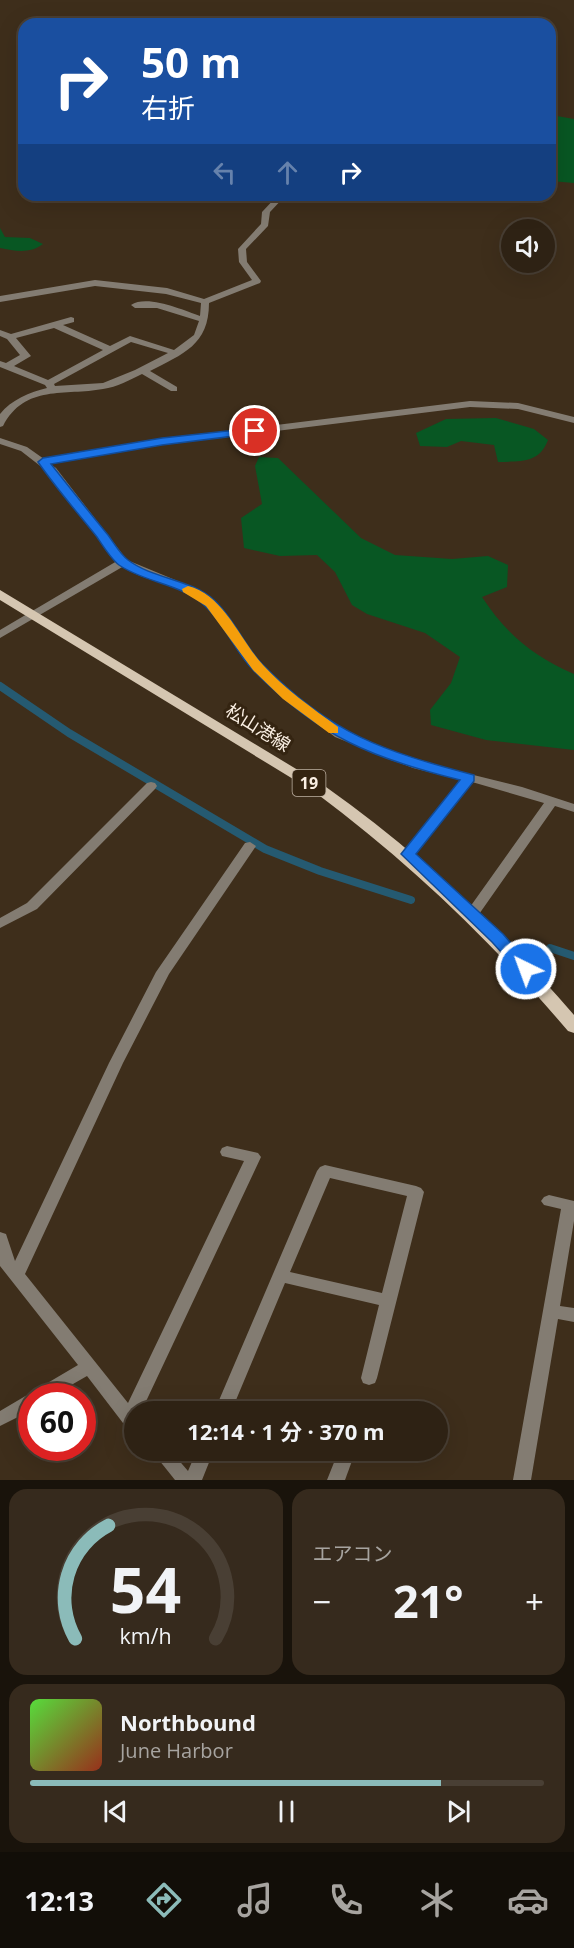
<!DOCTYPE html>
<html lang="ja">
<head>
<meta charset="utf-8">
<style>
	:root { --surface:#2e2214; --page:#362a1d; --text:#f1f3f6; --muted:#a7a4a0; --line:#493f34; --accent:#8bbbb9 }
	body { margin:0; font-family:"Open Sans","Noto Sans JP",sans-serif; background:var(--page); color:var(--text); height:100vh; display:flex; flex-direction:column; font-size:22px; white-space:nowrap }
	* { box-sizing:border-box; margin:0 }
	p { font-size:20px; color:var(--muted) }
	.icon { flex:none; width:33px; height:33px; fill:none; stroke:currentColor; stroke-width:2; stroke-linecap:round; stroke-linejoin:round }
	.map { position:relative; height:1480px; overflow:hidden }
	.drawer { display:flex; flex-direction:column; gap:9px; padding:9px; background:#19130b; flex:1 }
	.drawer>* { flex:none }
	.hud { position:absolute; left:18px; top:18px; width:538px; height:183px; border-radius:18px; box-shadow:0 6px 24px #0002,0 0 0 2px var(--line); background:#1a4fa0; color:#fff; overflow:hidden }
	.controls { position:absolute; left:501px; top:219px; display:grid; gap:12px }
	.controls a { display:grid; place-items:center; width:54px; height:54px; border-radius:50%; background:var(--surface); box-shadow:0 6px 24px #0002,0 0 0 2px var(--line); font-size:30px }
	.speed { position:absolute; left:18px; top:1383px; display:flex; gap:12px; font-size:30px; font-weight:700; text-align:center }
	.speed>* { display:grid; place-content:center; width:78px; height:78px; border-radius:50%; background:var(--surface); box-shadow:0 6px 24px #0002,0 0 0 2px var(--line); line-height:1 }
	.speed .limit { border:9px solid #d22; background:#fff; color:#111 }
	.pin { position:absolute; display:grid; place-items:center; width:51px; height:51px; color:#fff; margin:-26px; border:3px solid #fff; border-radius:50%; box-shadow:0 2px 6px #0007 }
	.me { position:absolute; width:66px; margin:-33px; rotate:318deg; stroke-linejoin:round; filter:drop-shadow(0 0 4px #0008) }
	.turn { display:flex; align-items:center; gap:21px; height:126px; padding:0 24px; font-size:27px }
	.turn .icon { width:78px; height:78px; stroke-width:2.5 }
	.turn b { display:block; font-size:42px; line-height:51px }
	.lanes { display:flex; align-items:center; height:57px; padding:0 24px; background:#0003; justify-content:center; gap:30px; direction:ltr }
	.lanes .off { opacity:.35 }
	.big { font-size:45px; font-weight:700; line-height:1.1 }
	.drawer .card { flex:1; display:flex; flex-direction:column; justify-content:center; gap:9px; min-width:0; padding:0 21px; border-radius:18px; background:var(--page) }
	.drawer .dial { align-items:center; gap:0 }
	.dial svg { height:156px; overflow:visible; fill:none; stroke:var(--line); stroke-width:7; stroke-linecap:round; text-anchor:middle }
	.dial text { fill:var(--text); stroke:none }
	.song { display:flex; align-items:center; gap:18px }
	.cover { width:72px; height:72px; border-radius:9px; background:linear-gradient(135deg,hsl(110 70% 55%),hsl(10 70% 35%)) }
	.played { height:6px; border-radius:3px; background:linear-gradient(90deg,var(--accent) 80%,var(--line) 80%) }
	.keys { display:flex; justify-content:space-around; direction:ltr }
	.heat { display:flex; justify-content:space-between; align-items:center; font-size:33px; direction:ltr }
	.drawer .tiles { flex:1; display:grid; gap:9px; grid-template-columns:1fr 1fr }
	.card:last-child { grid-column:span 2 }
	.trip { position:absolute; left:124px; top:1401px; width:324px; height:60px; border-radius:30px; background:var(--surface); box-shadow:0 6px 24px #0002,0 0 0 2px var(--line); font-weight:700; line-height:60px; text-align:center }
	.tabs { display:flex; height:96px; justify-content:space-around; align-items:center; background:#120e08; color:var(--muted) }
	.tabs .icon { width:42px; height:42px }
	.tabs .active { color:var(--accent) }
	.tabs b { font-size:27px; color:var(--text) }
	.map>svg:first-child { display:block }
	.green { fill:#085723 }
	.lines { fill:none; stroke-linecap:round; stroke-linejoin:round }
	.stream { stroke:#255a71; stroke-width:8 }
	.street { fill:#837c72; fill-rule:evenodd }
	.primary { fill:#d5c6b1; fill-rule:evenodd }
	.route { fill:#1a73e8; stroke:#114b97; stroke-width:1.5 }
	.slow { fill:#f59e0b }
	.labels { text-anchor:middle; stroke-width:6; stroke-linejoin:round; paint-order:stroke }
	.shield { fill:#342411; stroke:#bfb2a4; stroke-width:1.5 }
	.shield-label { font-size:16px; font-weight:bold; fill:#faefe3 }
	.street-label { font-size:18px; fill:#faefe3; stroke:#342411 }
</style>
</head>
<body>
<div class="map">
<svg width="574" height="1480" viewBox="0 0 574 1480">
	<rect width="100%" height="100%" fill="#3e2e1b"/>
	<!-- green -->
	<g class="green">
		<polygon points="551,115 574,119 574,183 551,181"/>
		<path d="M0,228L5,237L30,238L43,244C30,254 15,251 0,248Z"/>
		<path d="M496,418L534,429L548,440C539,464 520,461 498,462L494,445L461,441L447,447L420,446L416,433L446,419Z"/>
		<path d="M259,457L278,458L361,538L395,555L452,559L488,556L508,565L507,587L482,597C507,635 533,656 574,674V750L486,740L431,725L430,710L451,683L460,657L425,633L367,614L352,605L335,572L317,555L280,556L244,548L241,518L262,504L255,466Z"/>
	</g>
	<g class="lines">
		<!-- stream -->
		<g class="stream">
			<polyline points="0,686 69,733 265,849 320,871 411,900"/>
			<polyline points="550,948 574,956"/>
		</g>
		<!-- street -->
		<g class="street">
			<path d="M278,195H286L270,212L268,226L246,249L247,262L261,281L260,283L209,303C209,345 183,354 150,371L177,387V391H171L142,374C130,380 117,387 103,389C65,396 25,384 3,426L0,427V414C11,400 30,392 47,388L45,385L0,367V361L6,363L20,355L7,339L0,336V330L11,334L71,317L74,318V322L63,325L110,346L130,336L174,350L194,335L199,321L157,308H135L131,305C147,294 183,310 200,316L201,303L166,294L95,286L0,302V296L95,280L167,288L204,299L252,280L239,262L238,249L261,224L262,212ZM54,328L103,350L48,380L14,366L31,356L16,338ZM131,342L168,353L135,370L103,383L55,386L54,384Z"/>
			<polygon points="470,401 518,403 574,417 574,423 518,409 470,407 162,445 50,464 56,468 127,560 197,589 214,601 261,665 292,694 343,731 421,762 522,787 574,804 574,812 555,806 477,917 467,917 465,914 544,803 472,782 413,857 403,857 402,854 403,851 461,780 413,768 335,737 284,698 253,669 206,605 189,593 124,566 0,638 0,630 117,561 48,472 21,451 0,444 0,438 27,447 44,459 162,439"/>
			<polygon points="151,782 155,783 157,786 155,789 37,909 0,928 0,918 27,903 147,783"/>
			<polygon points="250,842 256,846 169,974 123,1063 25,1274 128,1403 244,1161 222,1156 220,1152 222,1148 227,1146 258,1153 261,1157 141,1412 135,1412 135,1431 129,1429 123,1423 87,1376 52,1396 32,1396 32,1410 0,1426 0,1411 78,1365 0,1266 0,1232 6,1234 15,1261 109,1063 156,972 245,843"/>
			<path d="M325,1165L416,1186L421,1188L424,1192L377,1378L375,1383L369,1385L363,1383L361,1378L379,1305L285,1283L231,1412H214L317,1171L320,1167ZM330,1178L407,1196L382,1293L290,1272Z"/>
			<polygon points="549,1195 574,1201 574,1221 560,1306 574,1308 574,1322 558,1319 531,1480 513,1480 561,1209 544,1205 541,1201 544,1197"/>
			<polygon points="151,1450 170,1450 188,1471 197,1450 214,1450 202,1480 175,1480"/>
			<polygon points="339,1450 356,1450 345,1480 327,1480"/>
		</g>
		<!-- primary -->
		<path class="primary" d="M0,590L326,787C419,853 500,929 574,1015V1033L568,1031C492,942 410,863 316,793L0,600Z"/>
	</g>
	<!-- route -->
	<path class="route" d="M255,428L260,431L259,433L162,445L51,464C70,488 89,512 108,535C114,543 120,554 128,560C153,579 191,579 214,600C234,618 244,646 263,665C331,734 383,751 474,775V781L416,854L503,934L531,966L534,969L531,973H520L492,942L401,854L460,780C371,758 320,737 254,671C235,652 225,624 205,606C183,584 145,583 119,565C111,559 103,546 97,537C77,512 56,488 38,462L43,458L162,438Z"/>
	<!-- slow -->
	<path class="slow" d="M188,586C224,595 240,640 263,665C285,689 312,708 338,727V733H329L283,699L253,670L206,606L183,592L182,589Z"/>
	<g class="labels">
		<!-- shield labels -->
		<rect class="shield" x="292.5" y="770" width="33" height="26" rx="4.5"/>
		<g class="shield-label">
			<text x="309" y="789">19</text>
		</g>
		<!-- street labels -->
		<g class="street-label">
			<text transform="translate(258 728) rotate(32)" y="6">松山港線</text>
		</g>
	</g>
</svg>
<div class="controls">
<a><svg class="icon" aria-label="sound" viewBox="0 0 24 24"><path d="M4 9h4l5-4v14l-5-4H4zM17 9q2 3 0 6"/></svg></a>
</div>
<div class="speed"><div class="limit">60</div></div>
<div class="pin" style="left:255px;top:431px;background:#d93025"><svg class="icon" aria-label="arrive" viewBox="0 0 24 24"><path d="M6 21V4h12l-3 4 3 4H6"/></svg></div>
<svg class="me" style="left:526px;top:969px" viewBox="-20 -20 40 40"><circle r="17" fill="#1a73e8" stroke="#fff" stroke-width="3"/><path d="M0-11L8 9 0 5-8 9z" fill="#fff"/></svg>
<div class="trip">12:14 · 1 分 · 370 m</div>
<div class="hud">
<div class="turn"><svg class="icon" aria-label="right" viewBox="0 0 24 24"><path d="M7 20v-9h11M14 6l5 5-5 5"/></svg><div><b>50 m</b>右折</div></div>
<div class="lanes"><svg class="icon off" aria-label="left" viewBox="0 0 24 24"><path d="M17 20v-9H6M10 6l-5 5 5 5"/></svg><svg class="icon off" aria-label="ahead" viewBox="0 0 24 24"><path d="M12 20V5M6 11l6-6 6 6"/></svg><svg class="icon" aria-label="right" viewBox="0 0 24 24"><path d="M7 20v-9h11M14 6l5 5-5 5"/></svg></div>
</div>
</div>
<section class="drawer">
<div class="tiles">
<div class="card dial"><svg viewBox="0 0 100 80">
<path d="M14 69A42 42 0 1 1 86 69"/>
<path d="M14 69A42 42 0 0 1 31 11" stroke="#8bbbb9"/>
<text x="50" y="56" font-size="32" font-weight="700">54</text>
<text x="50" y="72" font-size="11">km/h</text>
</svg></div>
<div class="card"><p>エアコン</p>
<div class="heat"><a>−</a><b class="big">21°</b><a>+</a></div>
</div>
<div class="card">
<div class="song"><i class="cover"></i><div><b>Northbound</b><p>June Harbor</p></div></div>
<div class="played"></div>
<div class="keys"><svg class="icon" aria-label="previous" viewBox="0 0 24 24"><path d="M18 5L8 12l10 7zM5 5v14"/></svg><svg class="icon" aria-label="pause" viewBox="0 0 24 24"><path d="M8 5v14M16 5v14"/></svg><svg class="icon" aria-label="next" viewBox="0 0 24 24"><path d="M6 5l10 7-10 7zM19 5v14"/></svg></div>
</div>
</div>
</section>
<nav class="tabs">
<b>12:13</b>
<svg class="icon active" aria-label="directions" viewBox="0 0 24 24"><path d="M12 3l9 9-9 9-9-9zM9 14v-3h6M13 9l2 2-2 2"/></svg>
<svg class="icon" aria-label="music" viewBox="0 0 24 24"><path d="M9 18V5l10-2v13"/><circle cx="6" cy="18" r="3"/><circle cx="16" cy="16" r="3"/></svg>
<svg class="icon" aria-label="phone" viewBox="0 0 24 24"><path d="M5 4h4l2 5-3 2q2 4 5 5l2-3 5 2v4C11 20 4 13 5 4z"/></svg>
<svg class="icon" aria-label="climate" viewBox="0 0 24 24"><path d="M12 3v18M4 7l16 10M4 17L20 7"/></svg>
<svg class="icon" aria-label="car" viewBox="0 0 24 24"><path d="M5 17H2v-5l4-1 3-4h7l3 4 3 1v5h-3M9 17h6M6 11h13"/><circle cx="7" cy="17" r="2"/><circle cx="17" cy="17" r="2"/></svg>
</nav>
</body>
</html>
